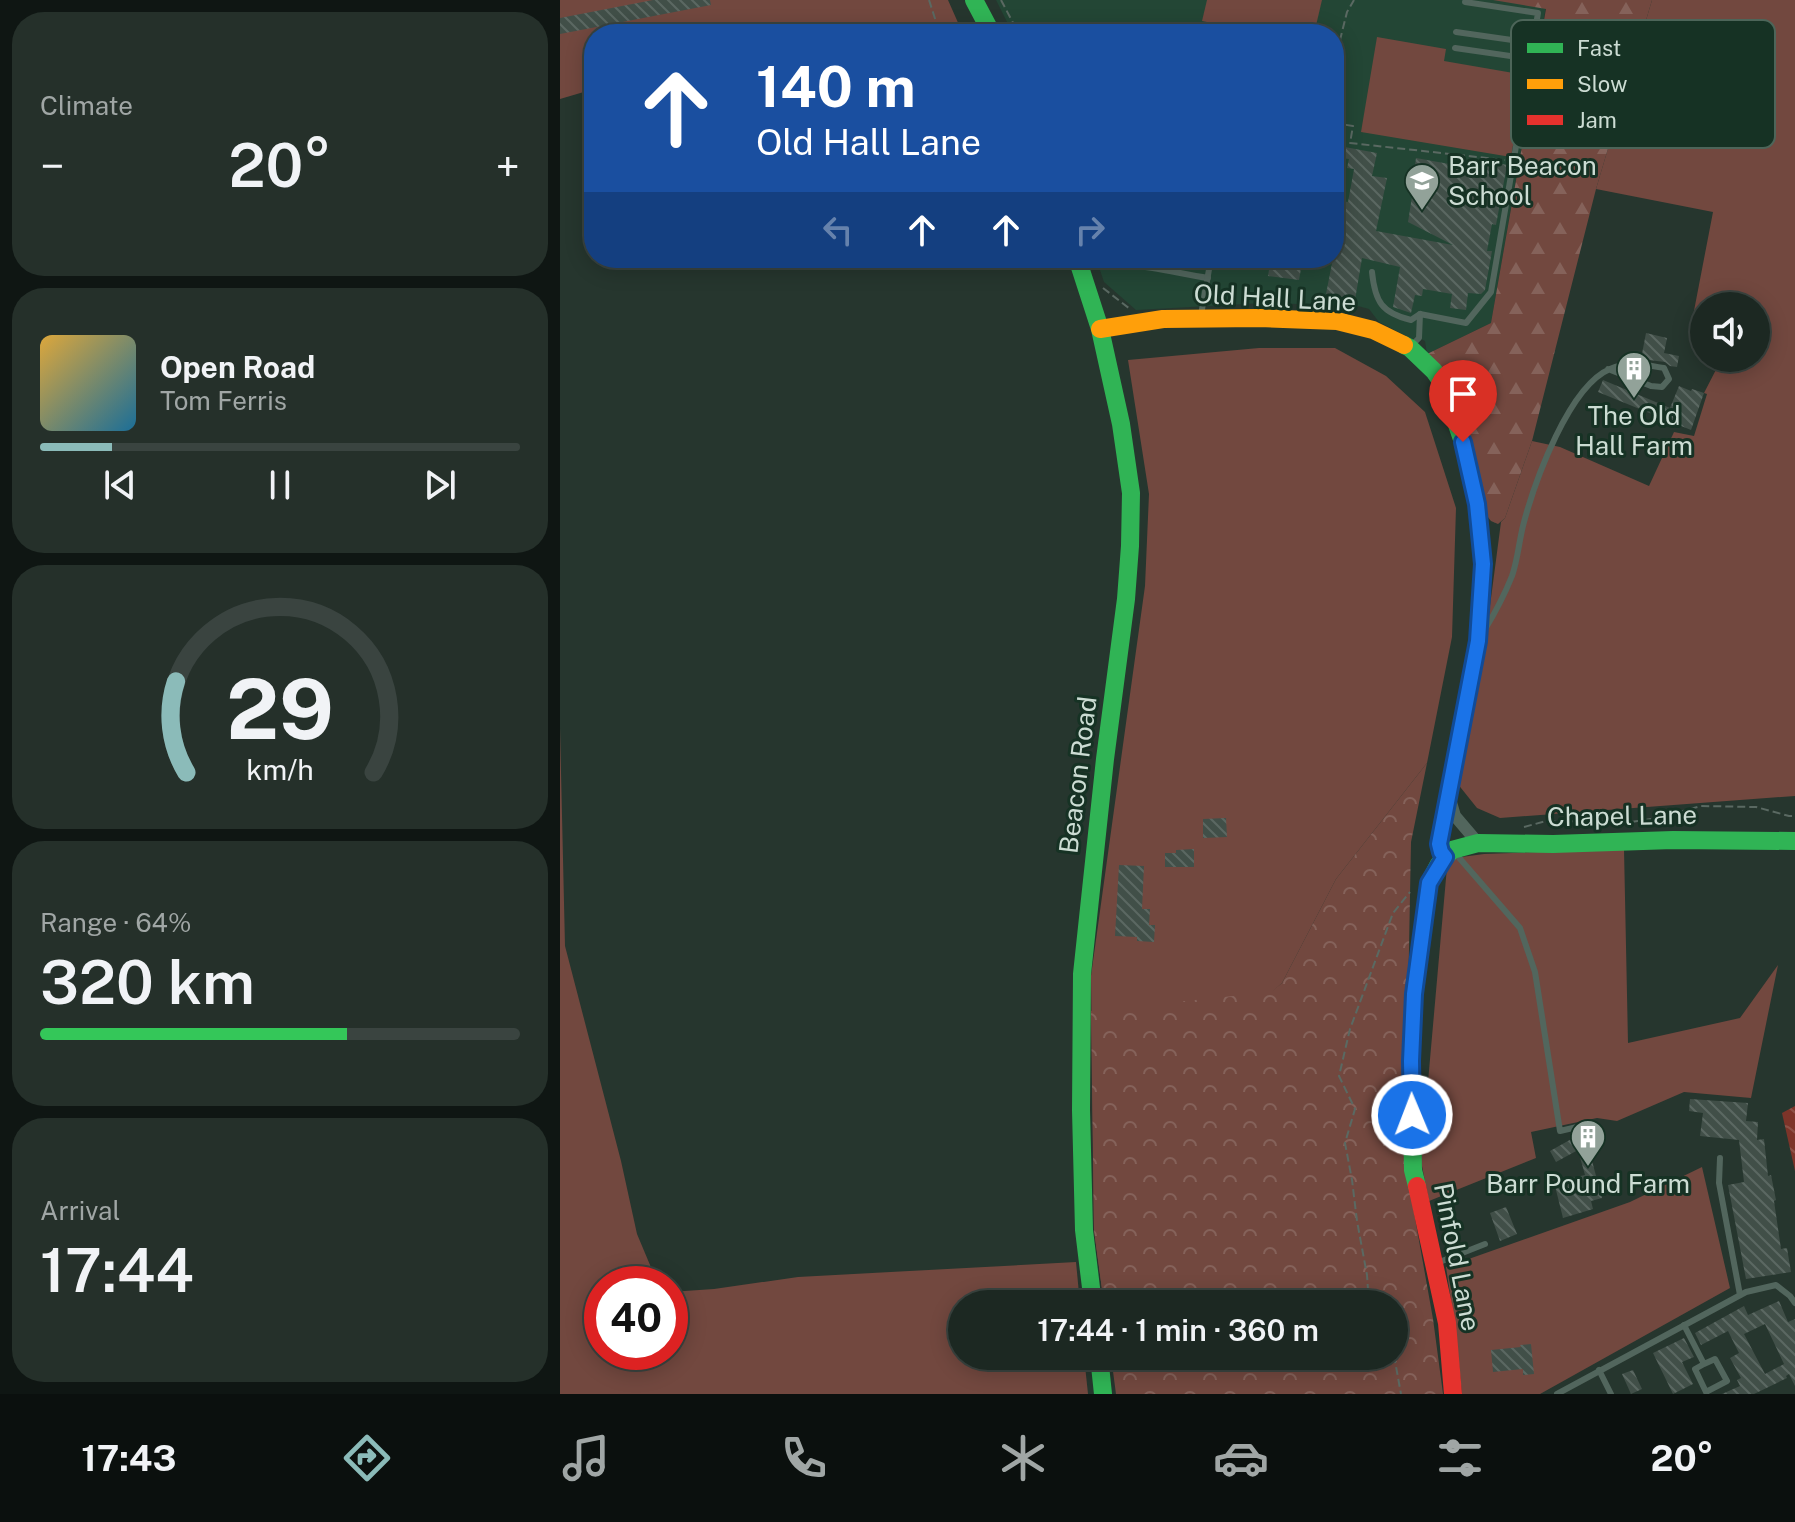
<!DOCTYPE html>
<html lang="en">
<head>
<meta charset="utf-8">
<style>
	:root { --surface:#1c2822; --page:#25302a; --text:#f1f3f6; --muted:#a0a6a5; --line:#3a4440; --accent:#8bbbb9 }
	body { margin:0; font-family:"Public Sans",sans-serif; background:var(--page); color:var(--text); height:100vh; display:flex; flex-direction:column; font-size:30px; white-space:nowrap }
	* { box-sizing:border-box; margin:0 }
	p { font-size:26px; color:var(--muted) }
	.icon { flex:none; width:44px; height:44px; fill:none; stroke:currentColor; stroke-width:2; stroke-linecap:round; stroke-linejoin:round }
	.map { position:relative; flex:1; overflow:hidden }
	.side { display:flex; flex-direction:column; gap:12px; padding:12px; background:#0f1613; width:560px }
	.side>* { flex:none }
	.hud { position:absolute; left:24px; top:24px; width:760px; height:244px; border-radius:32px; box-shadow:0 4px 20px #0003,0 0 0 2px var(--line); background:#1a4fa0; color:#fff; overflow:hidden }
	.tools { position:absolute; left:1130px; top:292px; display:grid; gap:16px }
	.tools a { display:grid; place-items:center; width:80px; height:80px; border-radius:50%; background:var(--surface); box-shadow:0 4px 20px #0003,0 0 0 2px var(--line); font-size:40px }
	.speed { position:absolute; left:24px; top:1266px; display:flex; gap:16px; font-size:40px; font-weight:700; text-align:center }
	.speed>* { display:grid; place-content:center; width:104px; height:104px; border-radius:50%; background:var(--surface); box-shadow:0 4px 20px #0003,0 0 0 2px var(--line); line-height:1 }
	.speed .limit { border:12px solid #d22; background:#fff; color:#111 }
	.pin { position:absolute; display:grid; place-items:center; width:68px; height:68px; color:#fff; margin:-82px -34px; border-radius:50% 50% 50% 0; rotate:-45deg; box-shadow:0 0 8px #0007 }
	.pin .icon { rotate:45deg }
	.me { position:absolute; width:88px; margin:-44px; rotate:359deg; stroke-linejoin:round; filter:drop-shadow(0 0 6px #0008) }
	.turn { display:flex; align-items:center; gap:28px; height:168px; padding:0 40px; font-size:36px }
	.turn .icon { width:104px; height:104px; stroke-width:2.5 }
	.turn b { display:block; font-size:56px; line-height:68px }
	.lanes { display:flex; align-items:center; height:76px; padding:0 40px; background:#0003; justify-content:center; gap:40px; direction:ltr }
	.lanes .off { opacity:.35 }
	.big { font-size:60px; font-weight:600; line-height:1.1 }
	.side .tile { flex:1; display:flex; flex-direction:column; justify-content:center; gap:12px; min-width:0; padding:0 28px; border-radius:32px; background:var(--page) }
	.side .dial { align-items:center; gap:0 }
	.dial svg { height:208px; overflow:visible; fill:none; stroke:var(--line); stroke-width:7; stroke-linecap:round; text-anchor:middle }
	.dial text { fill:var(--text); stroke:none }
	.song { display:flex; align-items:center; gap:24px }
	.cover { width:96px; height:96px; border-radius:12px; background:linear-gradient(135deg,hsl(40 70% 55%),hsl(200 70% 35%)) }
	.played { height:8px; border-radius:4px; background:linear-gradient(90deg,var(--accent) 15%,var(--line) 15%) }
	.keys { display:flex; justify-content:space-around; direction:ltr }
	.heat { display:flex; justify-content:space-between; align-items:center; font-size:44px; direction:ltr }
	.charge { height:12px; border-radius:6px; background:linear-gradient(90deg,#34c759 64%,var(--line) 0) }
	.trip { position:absolute; left:388px; top:1290px; width:460px; height:80px; border-radius:40px; background:var(--surface); box-shadow:0 4px 20px #0003,0 0 0 2px var(--line); font-weight:600; line-height:80px; text-align:center }
	.dock { display:flex; height:128px; justify-content:space-around; align-items:center; background:#0b100e; color:var(--muted) }
	.dock .icon { width:56px; height:56px }
	.dock .active { color:var(--accent) }
	.dock b { font-size:36px; color:var(--text) }
	main { display:flex; flex:1; min-height:0 }
	.map>svg:first-child { display:block }
	.built { fill:#234635 }
	.green { fill:#72483f }
	.forest { fill:url(#forest-firs) }
	.park { fill:url(#park-crowns) }
	.water { fill:url(#water-waves) }
	.building { fill:url(#building-back-hatch); fill-rule:evenodd }
	.lines { fill:none; stroke-linecap:round; stroke-linejoin:round }
	.path { stroke:#5a6962; stroke-width:2; stroke-dasharray:8 4; stroke-linecap:butt }
	.lane { stroke:#52665d; stroke-width:6 }
	.street { stroke:#52665d; stroke-width:12 }
	.fast { stroke:#30b455; stroke-width:18 }
	.slow { stroke:#ff9f0a; stroke-width:18 }
	.jam { stroke:#e5322d; stroke-width:18 }
	.route-casing { stroke:#114b97; stroke-width:20 }
	.route { stroke:#1a73e8; stroke-width:14 }
	.labels { text-anchor:middle; stroke-width:6; stroke-linejoin:round; paint-order:stroke }
	.poi-label { font-size:26px; fill:#ccdcd3; stroke:#163224 }
	.street-label { font-size:26px; fill:#ccdcd3; stroke:#163224 }
	.key { fill:#163224; stroke:#4d6559; stroke-width:2 }
	.key-label { font-size:22px; fill:#ccdcd3 }
</style>
</head>
<body>
<main>
<section class="side">
<div class="tile"><p>Climate</p>
<div class="heat"><a>−</a><b class="big">20°</b><a>+</a></div>
</div>
<div class="tile">
<div class="song"><i class="cover"></i><div><b>Open Road</b><p>Tom Ferris</p></div></div>
<div class="played"></div>
<div class="keys"><svg class="icon" aria-label="previous" viewBox="0 0 24 24"><path d="M18 5L8 12l10 7zM5 5v14"/></svg><svg class="icon" aria-label="pause" viewBox="0 0 24 24"><path d="M8 5v14M16 5v14"/></svg><svg class="icon" aria-label="next" viewBox="0 0 24 24"><path d="M6 5l10 7-10 7zM19 5v14"/></svg></div>
</div>
<div class="tile dial"><svg viewBox="0 0 100 80">
<path d="M14 69A42 42 0 1 1 86 69"/>
<path d="M14 69A42 42 0 0 1 10 34" stroke="#8bbbb9"/>
<text x="50" y="56" font-size="32" font-weight="700">29</text>
<text x="50" y="72" font-size="11">km/h</text>
</svg></div>
<div class="tile"><p>Range · 64%</p><b class="big">320 km</b><div class="charge"></div></div>
<div class="tile"><p>Arrival</p><b class="big">17:44</b></div>
</section>
<div class="map">
<svg width="1235" height="1394" viewBox="0 0 1235 1394">
	<defs>
		<pattern id="forest-firs" width="22" height="20" patternUnits="userSpaceOnUse" patternTransform="scale(2)"><rect width="22" height="20" fill="#72483f"/><path d="M5 1l3.5 6h-7zM16 11l3.5 6h-7z" fill="#85625a"/></pattern>
		<pattern id="park-crowns" width="20" height="18" patternUnits="userSpaceOnUse" patternTransform="scale(2)"><rect width="20" height="18" fill="#72483f"/><path d="M2 6a3 3 0 1 1 6 0M12 15a3 3 0 1 1 6 0" fill="none" stroke="#85625a"/></pattern>
		<pattern id="water-waves" width="16" height="10" patternUnits="userSpaceOnUse" patternTransform="scale(2)"><rect width="16" height="10" fill="#7d3429"/><path d="M0 5q4-4 8 0t8 0" fill="none" stroke="#8e5147"/></pattern>
		<pattern id="building-back-hatch" width="6" height="6" patternUnits="userSpaceOnUse" patternTransform="scale(2)"><rect width="6" height="6" fill="#414f48"/><path d="M-1 5l2 2M0 0l6 6M5-1l2 2" fill="none" stroke="#5b6862"/></pattern>
	</defs>
	<rect width="100%" height="100%" fill="#26362e"/>
	<!-- built -->
	<polygon class="built" points="436,0 987,0 931,323 867,354 865,341 859,338 852,339 819,322 809,309 798,306 796,309 776,305 704,303 576,310 544,282 536,258 774,258 774,34 453,34"/>
	<!-- green -->
	<g class="green">
		<polygon points="0,0 388,0 403,34 34,34 34,89 0,99"/>
		<polygon points="647,0 762,0 754,34 705,34 642,21"/>
		<polygon points="1092,0 1235,0 1235,796 940,818 917,808 897,783 923,659 941,522 945,518 972,441 1000,447 1089,486 1114,432 1134,436 1147,394 1144,393 1162,358 1196,358 1196,306 1144,306 1144,318 1133,316 1153,212 1036,189"/>
		<polygon points="817,37 886,49 884,61 965,75 951,157 801,132"/>
		<polygon points="699,348 775,348 826,376 865,412 896,508 892,637 867,763 776,879 722,983 626,1068 544,1304 534,1230 531,976 585,586 589,494 568,360"/>
		<polygon points="0,728 5,946 61,1161 77,1234 98,1284 42,1284 42,1352 110,1352 110,1292 154,1289 238,1277 516,1262 520,1304 402,1304 402,1356 524,1356 528,1394 0,1394"/>
		<polygon points="1064,849 1068,1043 1180,1018 1218,965 1191,1098 1124,1092 1057,1121 1037,1118 971,1132 976,1158 869,1201 861,1161 887,867 894,858 924,854"/>
		<polygon points="1142,1167 1170,1288 980,1394 902,1394 896,1334 886,1267 1070,1202"/>
	</g>
	<!-- forest -->
	<polygon class="forest" points="933,0 1092,0 1036,189 972,441 945,518 938,524 931,521 923,511 867,354 931,323 986,9"/>
	<!-- park -->
	<polygon class="park" points="867,763 851,842 845,1162 873,1319 883,1394 556,1394 551,1356 834,1356 834,1304 544,1304 534,1230 531,1011 711,992 722,983 776,879"/>
	<!-- water -->
	<polygon class="water" points="1235,1106 1235,1171 1222,1113"/>
	<!-- building -->
	<g class="building">
		<polygon points="93,0 150,0 151,5 0,34 0,18"/>
		<polygon points="774,145 817,153 812,176 827,178 816,231 893,245 848,222 854,184 852,184 856,158 917,169 920,159 947,165 936,225 932,224 927,251 932,251 925,290 921,294 908,293 906,310 890,308 892,294 863,289 862,296 855,295 851,313 833,307 840,267 802,258 795,300 766,294 776,243 774,243 774,200 788,202 794,169 787,168 789,159 774,157"/>
		<polygon points="711,258 743,258 739,280 708,276"/>
		<polygon points="1086,333 1107,338 1104,353 1119,356 1117,367 1110,366 1105,362 1081,359"/>
		<polygon points="1043,380 1110,408 1119,386 1131,391 1132,389 1144,393 1131,430 1038,392"/>
		<polygon points="666,818 667,837 643,838 643,819"/>
		<polygon points="634,849 634,867 605,867 605,853 616,853 616,850"/>
		<polygon points="559,865 584,866 582,909 590,909 589,925 595,925 594,942 577,941 577,937 555,936"/>
		<polygon points="1130,1099 1188,1103 1186,1121 1198,1122 1197,1140 1204,1139 1208,1176 1211,1175 1216,1200 1214,1201 1221,1249 1227,1248 1231,1272 1186,1279 1168,1185 1184,1182 1179,1140 1140,1136 1143,1113 1129,1111"/>
		<polygon points="1025,1135 1042,1198 1031,1201 1033,1209 1003,1218 994,1182 1025,1175 1018,1150 996,1162 990,1151 1015,1137"/>
		<polygon points="946,1207 957,1234 940,1241 930,1213"/>
		<path d="M1219,1301L1228,1322L1235,1319V1386L1229,1374L1226,1376L1227,1378L1194,1394H1162L1180,1386L1177,1380L1181,1378L1170,1358L1179,1353L1168,1331L1141,1345L1135,1333L1184,1306L1188,1315ZM1205,1324L1224,1364L1205,1374L1184,1334Z"/>
		<polygon points="1124,1338 1134,1357 1122,1362 1133,1384 1113,1394 1093,1353"/>
		<polygon points="971,1344 974,1374 963,1375 963,1369 933,1372 931,1350 961,1347 960,1345"/>
		<polygon points="1073,1370 1082,1389 1071,1394 1062,1374"/>
	</g>
	<g class="lines">
		<!-- path -->
		<g class="path">
			<polyline points="369,0 380,34"/>
			<polyline points="441,0 459,34"/>
			<polyline points="348,34 377,27"/>
			<polyline points="774,64 787,12 794,0"/>
			<polyline points="774,123 793,126 790,143 945,160"/>
			<polyline points="543,288 570,309"/>
			<polyline points="964,827 986,821 1071,822 1098,818 1141,806 1196,807 1229,816 1235,816"/>
			<polyline points="809,1304 807,1275 797,1221 792,1180 785,1143 795,1109 779,1076 790,1029 833,913 850,892"/>
			<polyline points="832,1356 835,1361 841,1394"/>
		</g>
		<!-- lane -->
		<g class="lane">
			<polyline points="905,2 978,13 973,43"/>
			<polyline points="896,32 973,43 971,59"/>
			<path d="M525,268C564,258 608,272 648,278"/>
			<path d="M812,272C815,302 822,313 851,320L860,314"/>
			<polyline points="641,315 651,258"/>
			<polyline points="852,345 859,338 860,314 906,323 931,292 971,59 895,48"/>
			<path d="M924,631C935,613 944,596 952,576C958,559 959,540 964,522C975,481 1009,386 1050,369C1068,361 1085,365 1104,368L1109,379L1102,387L1091,386L1048,369"/>
			<polyline points="895,853 960,928 975,972 1000,1131 1030,1124"/>
			<polyline points="1160,1158 1159,1183 1180,1295"/>
			<polyline points="877,1263 925,1244"/>
			<polyline points="1124,1325 1144,1364 1155,1359 1167,1381 1146,1392 1135,1369 1144,1364"/>
			<polyline points="1039,1370 1051,1394"/>
			<polyline points="997,1394 1186,1292 1216,1285 1230,1296 1235,1303"/>
		</g>
		<!-- street -->
		<polyline class="street" points="890,799 895,816 918,843"/>
		<!-- fast -->
		<g class="fast">
			<polyline points="414,0 432,34"/>
			<polyline points="517,258 540,329 561,424 571,493 570,546 566,599 545,759 522,974 521,1110 524,1230 533,1304"/>
			<polyline points="844,345 850,348 874,371 883,384 903,442 917,504 923,564 918,641 879,844 881,852 885,857"/>
			<polyline points="857,1186 853,1170 851,1061 854,994 869,883 879,864 892,850 918,843 993,844 1113,840 1235,841"/>
			<polyline points="539,1356 543,1394"/>
		</g>
		<!-- slow -->
		<polyline class="slow" points="540,329 603,319 700,318 777,321 813,330 844,345"/>
		<!-- jam -->
		<polyline class="jam" points="857,1186 887,1323 893,1394"/>
	</g>
	<g class="lines">
		<defs>
			<polyline id="route" points="852,1115 851,1061 854,994 869,883 885,857 881,852 879,844 918,641 923,564 917,504 903,442"/>
		</defs>
		<!-- route casing -->
		<use href="#route" class="route-casing"/>
		<!-- route -->
		<use href="#route" class="route"/>
	</g>
	<!-- icons -->
	<defs>
		<symbol id="school-pin" viewBox="-11 -11 22 30"><path d="M0 17L-7.5 6A9.5 9.5 0 1 1 7.5 6Z" fill="#92a299" stroke="#163224"/><path d="M0-5L7-2L0 1L-7-2ZM-4 1L0 2.5L4 1V4Q0 6-4 4Z" fill="#fff"/></symbol>
		<symbol id="building-pin" viewBox="-11 -11 22 30"><path d="M0 17L-7.5 6A9.5 9.5 0 1 1 7.5 6Z" fill="#92a299" stroke="#163224"/><path d="M-4-6H4V6H1V3H-1V6H-4ZM-2.5-4.3h1.7v1.8h-1.7ZM.8-4.3h1.7v1.8H.8ZM-2.5-1h1.7V.8h-1.7ZM.8-1h1.7V.8H.8Z" fill="#fff"/></symbol>
	</defs>
	<g fill-rule="evenodd">
		<use href="#school-pin" x="842" y="161" width="40" height="54"/>
		<use href="#building-pin" x="1054" y="349" width="40" height="54"/>
		<use href="#building-pin" x="1008" y="1117" width="40" height="54"/>
	</g>
	<g class="labels">
		<!-- poi labels -->
		<g class="poi-label">
			<text x="888" y="175" text-anchor="start">Barr Beacon<tspan x="888" dy="30">School</tspan></text>
			<text x="1074" y="425">The Old<tspan x="1074" dy="30">Hall Farm</tspan></text>
			<text x="1028" y="1193">Barr Pound Farm</text>
		</g>
		<!-- street labels -->
		<g class="street-label">
			<text transform="translate(715 298) rotate(3)" y="9">Old Hall Lane</text>
			<text transform="translate(518 775) rotate(-83)" y="9">Beacon Road</text>
			<text transform="translate(1062 816) rotate(-1)" y="9">Chapel Lane</text>
			<text transform="translate(897 1257) rotate(79)" y="9">Pinfold Lane</text>
		</g>
	</g>
	<!-- legend -->
	<rect x="951" y="20" width="264" height="128" rx="12" class="key"/>
	<rect x="967" y="43" width="36" height="10" fill="#30b455"/>
	<rect x="967" y="79" width="36" height="10" fill="#ff9f0a"/>
	<rect x="967" y="115" width="36" height="10" fill="#e5322d"/>
	<g class="key-label">
		<text x="1017" y="56">Fast</text>
		<text x="1017" y="92">Slow</text>
		<text x="1017" y="128">Jam</text>
	</g>
</svg>
<div class="tools">
<a><svg class="icon" aria-label="sound" viewBox="0 0 24 24"><path d="M4 9h4l5-4v14l-5-4H4zM17 9q2 3 0 6"/></svg></a>
</div>
<div class="speed"><div class="limit">40</div></div>
<div class="pin" style="left:903px;top:442px;background:#d93025"><svg class="icon" aria-label="arrive" viewBox="0 0 24 24"><path d="M6 21V4h12l-3 4 3 4H6"/></svg></div>
<svg class="me" style="left:852px;top:1115px" viewBox="-20 -20 40 40"><circle r="17" fill="#1a73e8" stroke="#fff" stroke-width="3"/><path d="M0-11L8 9 0 5-8 9z" fill="#fff"/></svg>
<div class="trip">17:44 · 1 min · 360 m</div>
<div class="hud">
<div class="turn"><svg class="icon" aria-label="ahead" viewBox="0 0 24 24"><path d="M12 20V5M6 11l6-6 6 6"/></svg><div><b>140 m</b>Old Hall Lane</div></div>
<div class="lanes"><svg class="icon off" aria-label="left" viewBox="0 0 24 24"><path d="M17 20v-9H6M10 6l-5 5 5 5"/></svg><svg class="icon" aria-label="ahead" viewBox="0 0 24 24"><path d="M12 20V5M6 11l6-6 6 6"/></svg><svg class="icon" aria-label="ahead" viewBox="0 0 24 24"><path d="M12 20V5M6 11l6-6 6 6"/></svg><svg class="icon off" aria-label="right" viewBox="0 0 24 24"><path d="M7 20v-9h11M14 6l5 5-5 5"/></svg></div>
</div>
</div>
</main>
<nav class="dock">
<b>17:43</b>
<svg class="icon active" aria-label="directions" viewBox="0 0 24 24"><path d="M12 3l9 9-9 9-9-9zM9 14v-3h6M13 9l2 2-2 2"/></svg>
<svg class="icon" aria-label="music" viewBox="0 0 24 24"><path d="M9 18V5l10-2v13"/><circle cx="6" cy="18" r="3"/><circle cx="16" cy="16" r="3"/></svg>
<svg class="icon" aria-label="phone" viewBox="0 0 24 24"><path d="M5 4h4l2 5-3 2q2 4 5 5l2-3 5 2v4C11 20 4 13 5 4z"/></svg>
<svg class="icon" aria-label="climate" viewBox="0 0 24 24"><path d="M12 3v18M4 7l16 10M4 17L20 7"/></svg>
<svg class="icon" aria-label="car" viewBox="0 0 24 24"><path d="M5 17H2v-5l4-1 3-4h7l3 4 3 1v5h-3M9 17h6M6 11h13"/><circle cx="7" cy="17" r="2"/><circle cx="17" cy="17" r="2"/></svg>
<svg class="icon" aria-label="filters" viewBox="0 0 24 24"><path d="M4 7h16M4 17h16"/><circle cx="9" cy="7" r="2"/><circle cx="15" cy="17" r="2"/></svg>
<b>20°</b>
</nav>
</body>
</html>
